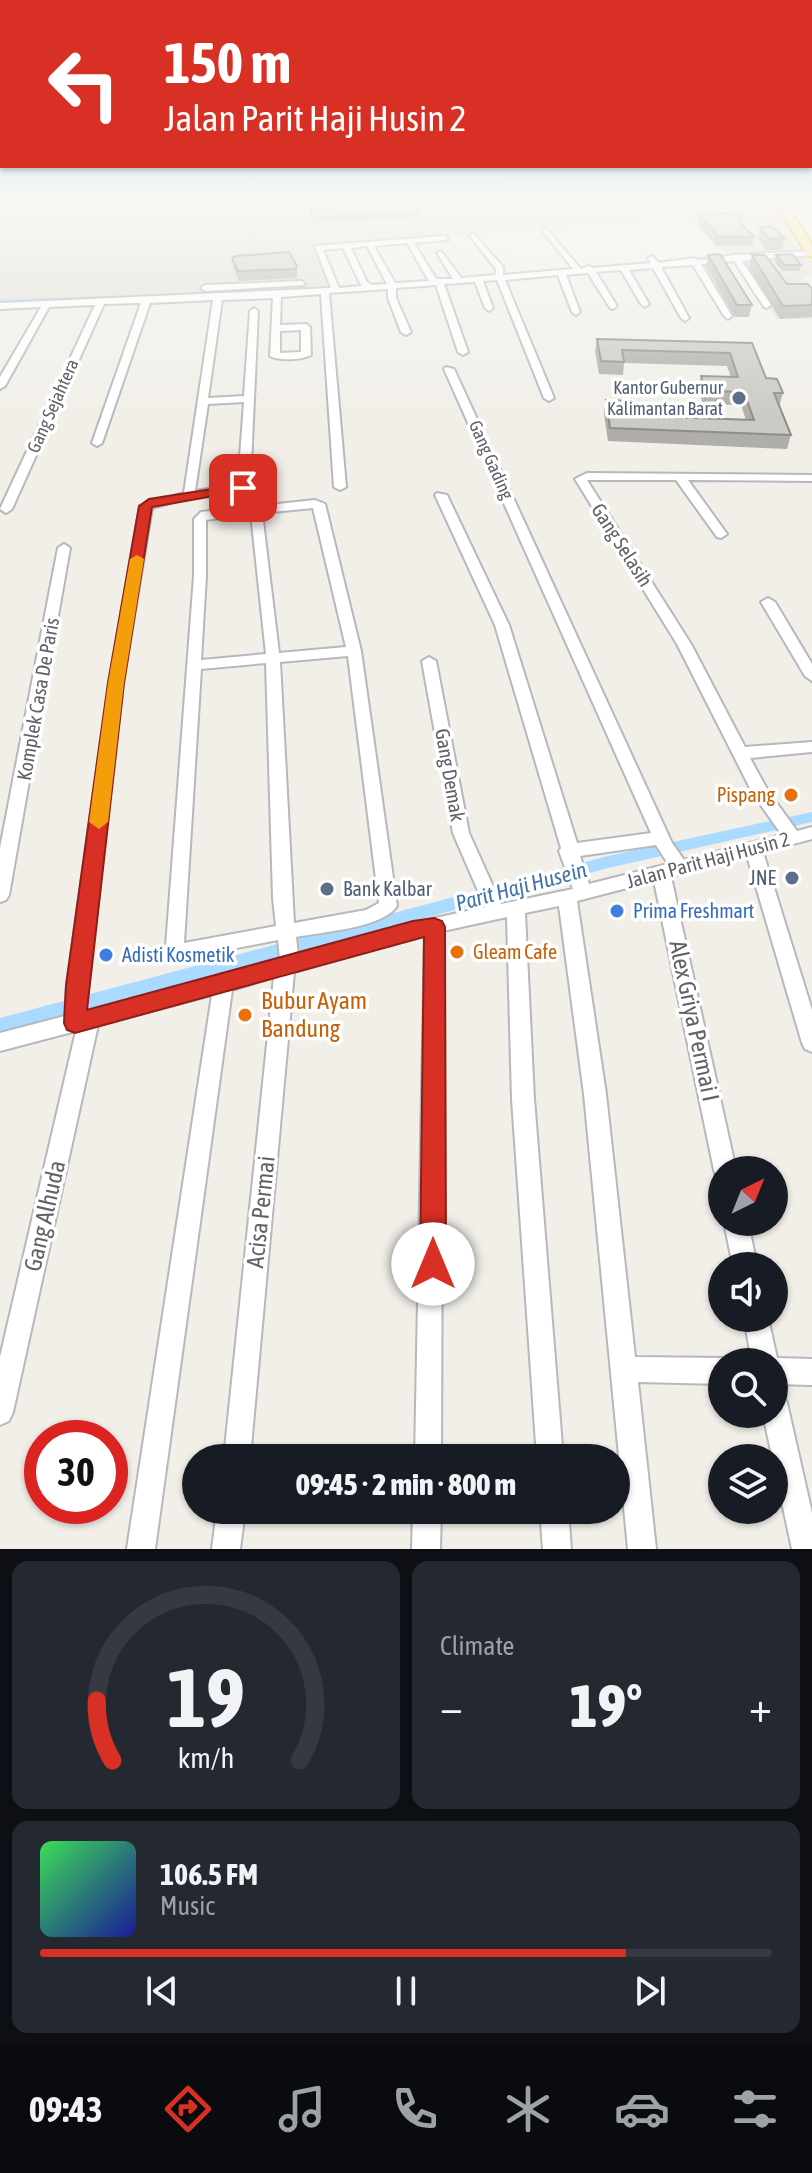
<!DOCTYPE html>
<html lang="en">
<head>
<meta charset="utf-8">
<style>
	:root { --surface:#171b24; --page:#242831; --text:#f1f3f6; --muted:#9ea1a6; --line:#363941; --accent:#d93025 }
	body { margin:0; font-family:"Asap Condensed",sans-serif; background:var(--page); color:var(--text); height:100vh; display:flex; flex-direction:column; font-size:30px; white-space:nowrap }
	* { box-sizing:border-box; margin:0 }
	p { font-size:26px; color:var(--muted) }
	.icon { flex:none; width:44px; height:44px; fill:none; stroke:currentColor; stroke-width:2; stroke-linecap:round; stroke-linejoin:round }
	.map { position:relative; height:1549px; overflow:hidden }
	.details { display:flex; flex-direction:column; gap:12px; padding:12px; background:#0d0f14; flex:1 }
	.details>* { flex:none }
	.hud { position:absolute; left:0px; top:0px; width:812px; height:168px; box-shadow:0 2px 6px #0004; background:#d93025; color:#fff; overflow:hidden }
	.needle { width:52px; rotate:43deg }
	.buttons { position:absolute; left:708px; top:1156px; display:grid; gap:16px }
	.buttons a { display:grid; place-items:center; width:80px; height:80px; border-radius:50%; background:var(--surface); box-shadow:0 2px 6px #0004; font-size:40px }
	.speed { position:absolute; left:24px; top:1420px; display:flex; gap:16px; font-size:40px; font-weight:700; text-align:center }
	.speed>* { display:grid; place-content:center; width:104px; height:104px; border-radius:50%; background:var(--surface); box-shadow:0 2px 6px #0004; line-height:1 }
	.speed .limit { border:12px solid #d22; background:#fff; color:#111 }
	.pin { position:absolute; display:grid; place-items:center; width:68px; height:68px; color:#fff; margin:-34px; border-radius:16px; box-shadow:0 4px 12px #0006 }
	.me { position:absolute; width:88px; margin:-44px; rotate:0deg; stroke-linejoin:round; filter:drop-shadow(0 0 6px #0008) }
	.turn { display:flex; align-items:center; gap:28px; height:168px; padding:0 32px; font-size:36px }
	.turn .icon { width:104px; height:104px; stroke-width:2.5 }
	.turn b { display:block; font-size:56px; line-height:68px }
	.big { font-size:60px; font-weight:800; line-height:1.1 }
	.details .card { flex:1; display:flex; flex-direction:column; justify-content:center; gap:12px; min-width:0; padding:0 28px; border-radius:16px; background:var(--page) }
	.details .dial { align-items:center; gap:0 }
	.dial svg { height:208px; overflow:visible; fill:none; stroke:var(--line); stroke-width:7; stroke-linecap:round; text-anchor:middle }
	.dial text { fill:var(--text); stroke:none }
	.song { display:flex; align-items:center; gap:24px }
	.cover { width:96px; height:96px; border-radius:12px; background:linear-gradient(135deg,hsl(130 70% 55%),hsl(240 70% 35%)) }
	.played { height:8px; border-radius:4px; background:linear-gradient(90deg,var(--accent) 80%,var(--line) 80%) }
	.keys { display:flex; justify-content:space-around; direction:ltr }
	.heat { display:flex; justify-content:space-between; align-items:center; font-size:44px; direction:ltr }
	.details .tiles { flex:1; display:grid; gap:12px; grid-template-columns:1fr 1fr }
	.card:last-child { grid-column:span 2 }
	.trip { position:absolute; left:182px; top:1444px; width:448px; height:80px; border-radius:40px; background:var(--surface); box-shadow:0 2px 6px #0004; font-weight:800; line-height:80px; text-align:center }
	.tab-bar { display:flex; height:128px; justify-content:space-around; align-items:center; background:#090b0e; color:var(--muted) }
	.tab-bar .icon { width:56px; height:56px }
	.tab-bar .on { color:var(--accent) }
	.tab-bar b { font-size:36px; color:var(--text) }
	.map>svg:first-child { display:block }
	.education { fill:#e1ded6 }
	.green { fill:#c5e8c5 }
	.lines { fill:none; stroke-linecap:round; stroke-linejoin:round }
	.stream { stroke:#aadaff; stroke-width:2 }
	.canal { fill:#aadaff; fill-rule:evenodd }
	.minor-casing { stroke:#b5b8bc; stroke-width:4 }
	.highway-casing { stroke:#f9ab00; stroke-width:4 }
	.minor { fill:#fff; fill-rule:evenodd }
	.highway { fill:#fde293; fill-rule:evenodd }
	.wall { fill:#afaea9 }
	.building { fill:#cccac5; stroke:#8f8d8a; stroke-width:2 }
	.route { fill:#d93025; stroke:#8d1f18; stroke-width:2 }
	.slow { fill:#f59e0b }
	.service-dot { fill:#5c6f8a; stroke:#fff; stroke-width:3 }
	.food-dot { fill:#e8710a; stroke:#fff; stroke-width:3 }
	.shop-dot { fill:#3f7fe0; stroke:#fff; stroke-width:3 }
	.labels { text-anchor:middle; stroke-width:7; stroke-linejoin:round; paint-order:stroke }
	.far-service-label { font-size:18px; fill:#4e5e75; stroke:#fff; text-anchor:end }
	.far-street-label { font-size:18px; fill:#5f6368; stroke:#fff }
	.street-label { font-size:20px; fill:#5f6368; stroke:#fff }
	.food-label { font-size:20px; fill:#c56008; stroke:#fff; text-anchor:end }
	.service-label { font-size:20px; fill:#4e5e75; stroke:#fff; text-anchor:end }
	.shop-label { font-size:20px; fill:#366cbe; stroke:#fff; text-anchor:start }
	.water-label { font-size:22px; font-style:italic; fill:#4174aa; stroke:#fff }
	.near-food-label { font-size:24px; fill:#c56008; stroke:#fff; text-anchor:start }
	.near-street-label { font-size:24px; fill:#5f6368; stroke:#fff }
</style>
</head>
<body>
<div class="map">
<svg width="812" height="1549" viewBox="0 0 812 1549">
	<rect width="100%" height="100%" fill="#f1efe8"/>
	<!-- education -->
	<g class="education">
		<polygon points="0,200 812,200 812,213 779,213 799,249 726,254 688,219 313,247 329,285 176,295 0,299"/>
		<polygon points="808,254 812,260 812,275 803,276 812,290 812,319 777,319 737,259"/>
	</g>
	<!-- green -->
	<polygon class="green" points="676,200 768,200 776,213 686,219"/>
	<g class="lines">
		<!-- stream -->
		<g class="stream">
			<polyline points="442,279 812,249"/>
			<polyline points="278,290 433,280"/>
			<polyline points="0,300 158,296"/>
		</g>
		<!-- canal -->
		<polygon class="canal" points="812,812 812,822 608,868 0,1034 0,1018 608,856"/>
		<defs>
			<g id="minor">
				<path d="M546,228L581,269L589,266L593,268L651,263L648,258L652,256L659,263L694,258L698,260L735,255L812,251V255L742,261L771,305L767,308L764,307L734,261L701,264L732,316L728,319L724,316L693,265L661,267L689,318L685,321L681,318L653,268L629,270L649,304L645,307L641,304L621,270L596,272L617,306L613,309L610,308L588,273L566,275L580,312L576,315L572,312L558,275L505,280L554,398L549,401L544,398L497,280L483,281L493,308L489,311L485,308L475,282L444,284L468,352L463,355L458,352L436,285L396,288V298L411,332L406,335L401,332L388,298V289L329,293L346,487L340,490L334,487L321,294L281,297L280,325L306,324L310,327L311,355C302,360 279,361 270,356L273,298L222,300L208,398L244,396L250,311L254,308L258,311L250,487L244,490L189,498L152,508L123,683L85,1011L280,959L278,940L181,959L174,956L166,946L194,576V519L201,512L315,500L325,504L361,651L397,906C383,928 321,932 296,937L298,955L413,923L485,907L453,833L422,661L429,657L436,661L469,833L501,904L573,889L559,851L561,848L495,625L435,495L437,493L447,495L509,625L577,843L651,833L444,369L446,367L454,369L672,843L684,860L782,835L753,794L677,644L575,479L587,473L812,475V481L688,480L727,534L721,538L717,537L676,480H587L691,644L745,747L812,742V752L750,758L768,791L797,831L812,827V839L763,852L812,1010V1052L805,1049L802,1043L747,856L671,877L736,1170H722V1180L717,1178L714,1170L654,881L577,901L606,1094L635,1357L722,1358L731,1362H722V1384L638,1382L656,1549H628L584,1094L559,906L525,913L534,1099L563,1458H537L512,1099L507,917L443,931L441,1458H415L425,935L294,972L250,1458H224L274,977L232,990L155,1549H127L212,995L98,1025L13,1412L9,1421L0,1425V1357L76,1031L0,1051V1033L65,1016L67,985L109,683L140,506L184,493L213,300L150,303L102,443L97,446L92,443L141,303L104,304L12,509L6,513L0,509L95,305L49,307L5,386L0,389V377L41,307L0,309V303L331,288L315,246L445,236L448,240L414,243L436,279H453L437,253L441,251L461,278L495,275L496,269L470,236L474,234L503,267V275L573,269L542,230ZM407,243L429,281L395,283L374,246ZM367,246L387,284L372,285L367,282L351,248ZM343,248L360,283L362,286L339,288L323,250ZM301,330V352L280,353V331ZM244,402L238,484L195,491L208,404ZM313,508L346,647L279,653L262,513ZM251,514L266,654L201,660L206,576V520ZM348,656L379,903L366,910L294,923L280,662ZM266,663L273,898L276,926L184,943L201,669ZM656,845L668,864L589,884L580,856Z"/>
				<polygon points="302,281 305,285 205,291 201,288 205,285"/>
				<polygon points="64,544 70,548 9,895 6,900 0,902 0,848 58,548"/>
				<polygon points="768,598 775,602 812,664 812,681 805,676 761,602"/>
				<polygon points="724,1222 748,1222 757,1266 733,1266"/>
				<polygon points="744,1318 768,1318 777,1358 812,1359 812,1385 774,1384 774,1362 752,1362"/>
				<polygon points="774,1390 783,1394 787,1403 812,1513 812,1549 792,1549 763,1414 774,1414"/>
				<polygon points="217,1510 245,1510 240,1549 212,1549"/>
				<polygon points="413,1510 441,1510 440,1549 412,1549"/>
				<polygon points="540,1510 568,1510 571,1549 543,1549"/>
			</g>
			<polygon id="highway" points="773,200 783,200 812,244 812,257 806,253"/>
		</defs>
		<!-- minor casing -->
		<use href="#minor" class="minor-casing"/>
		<!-- highway casing -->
		<use href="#highway" class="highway-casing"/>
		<!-- minor -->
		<use href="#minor" class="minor"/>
		<!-- highway -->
		<use href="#highway" class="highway"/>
	</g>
	<!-- wall -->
	<g class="wall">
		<polygon points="311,200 420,212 420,217 312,223"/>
		<polygon points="699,214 742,225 754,237 753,246 716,246 697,223"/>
		<polygon points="760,228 785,238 782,250 766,250 758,239"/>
		<polygon points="708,255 752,305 749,317 735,317 706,267"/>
		<polygon points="752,255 787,284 812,289 812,317 780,319 749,267"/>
		<polygon points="776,255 801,265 800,271 782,271 774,261"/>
		<polygon points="232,258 297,266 297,278 239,281 233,267"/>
		<polygon points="597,339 752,343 766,378 783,393 779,407 791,435 787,449 608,441 604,414 606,400 635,416 746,420 741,405 703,404 698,389 701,376 731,377 727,366 624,363 623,375 599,374 595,351"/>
	</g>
	<!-- building -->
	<g class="building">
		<polygon points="311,200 412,200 420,212 312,218"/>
		<polygon points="732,213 738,215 742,225 754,237 718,237 699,214"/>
		<polygon points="771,226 785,238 769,239 760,228"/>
		<polygon points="289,252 297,266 296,269 238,271 232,258 236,256"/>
		<polygon points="720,254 752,305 737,305 708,255"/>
		<polygon points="792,254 801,265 784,265 776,255"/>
		<polygon points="752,255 765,255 787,284 808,284 812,289 812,305 783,306"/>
		<polygon points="597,339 752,343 766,378 777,379 783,393 774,393 791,435 610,428 606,400 632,401 635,416 754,420 744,392 705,391 701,376 738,377 730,353 622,350 624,362 601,361"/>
	</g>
	<!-- sky -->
	<linearGradient id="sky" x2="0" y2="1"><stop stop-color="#8fc3f1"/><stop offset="0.48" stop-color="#f9f8f5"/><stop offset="1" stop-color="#f9f8f5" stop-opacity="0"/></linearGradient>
	<rect width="812" height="417" fill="url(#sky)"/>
	<!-- route -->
	<polygon class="route" points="243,484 249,488 247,490 152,507 124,683 87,1010 413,921 434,918 442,921 445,927 446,1264 443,1274 433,1277 423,1274 420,1264 424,937 75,1033 67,1030 64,1023 66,985 108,683 139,506 149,499"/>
	<!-- slow -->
	<polygon class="slow" points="137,555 144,559 124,683 108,822 99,829 89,822 108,683 130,559"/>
	<!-- markers -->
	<g class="service-dot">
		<circle cx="739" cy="398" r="8"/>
		<circle cx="792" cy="878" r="8"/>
		<circle cx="327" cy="889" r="8"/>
	</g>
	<g class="food-dot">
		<circle cx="791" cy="795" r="8"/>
		<circle cx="457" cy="952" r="8"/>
		<circle cx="245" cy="1015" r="8"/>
	</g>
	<g class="shop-dot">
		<circle cx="617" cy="911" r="8"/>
		<circle cx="106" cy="955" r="8"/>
	</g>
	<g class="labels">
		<!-- far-service labels -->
		<g class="far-service-label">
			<text x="723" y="394">Kantor Gubernur<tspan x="723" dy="21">Kalimantan Barat</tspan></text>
		</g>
		<!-- far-street labels -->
		<g class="far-street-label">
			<text transform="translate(53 406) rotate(-66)" y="6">Gang Sejahtera</text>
			<text transform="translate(491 460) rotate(66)" y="6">Gang Gading</text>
		</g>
		<!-- street labels -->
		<g class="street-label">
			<text transform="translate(622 545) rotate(57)" y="7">Gang Selasih</text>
			<text transform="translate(38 699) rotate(-80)" y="7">Komplek Casa De Paris</text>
			<text transform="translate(450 775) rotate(80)" y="7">Gang Demak</text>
			<text transform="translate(708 860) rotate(-15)" y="7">Jalan Parit Haji Husin 2</text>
		</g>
		<!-- food labels -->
		<g class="food-label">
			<text x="775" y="802">Pispang</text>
			<text x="473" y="959" text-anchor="start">Gleam Cafe</text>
		</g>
		<!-- service labels -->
		<g class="service-label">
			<text x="776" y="885">JNE</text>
			<text x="343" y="896" text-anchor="start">Bank Kalbar</text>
		</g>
		<!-- shop labels -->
		<g class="shop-label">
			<text x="633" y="918">Prima Freshmart</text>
			<text x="122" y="962">Adisti Kosmetik</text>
		</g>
		<!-- water labels -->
		<g class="water-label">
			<text transform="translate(521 886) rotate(-15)" y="8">Parit Haji Husein</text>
		</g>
		<!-- near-food labels -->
		<g class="near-food-label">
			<text x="261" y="1009">Bubur Ayam<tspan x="261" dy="28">Bandung</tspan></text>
		</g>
		<!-- near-street labels -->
		<g class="near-street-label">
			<text transform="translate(694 1021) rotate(78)" y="8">Alex Griya Permai I</text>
			<text transform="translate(261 1212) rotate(-84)" y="8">Acisa Permai</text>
			<text transform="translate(45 1216) rotate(-77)" y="8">Gang Alhuda</text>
		</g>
	</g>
</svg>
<div class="buttons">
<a><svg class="needle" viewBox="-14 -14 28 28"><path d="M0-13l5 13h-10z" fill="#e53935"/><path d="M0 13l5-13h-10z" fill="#9ea1a6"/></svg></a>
<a><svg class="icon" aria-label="sound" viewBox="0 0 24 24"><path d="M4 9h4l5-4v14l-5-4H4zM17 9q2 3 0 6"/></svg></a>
<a><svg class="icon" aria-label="search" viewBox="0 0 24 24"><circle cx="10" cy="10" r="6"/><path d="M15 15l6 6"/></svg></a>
<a><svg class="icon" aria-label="layers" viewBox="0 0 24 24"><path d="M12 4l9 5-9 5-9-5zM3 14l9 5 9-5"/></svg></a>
</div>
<div class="speed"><div class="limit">30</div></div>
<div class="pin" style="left:243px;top:488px;background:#d93025"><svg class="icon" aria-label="arrive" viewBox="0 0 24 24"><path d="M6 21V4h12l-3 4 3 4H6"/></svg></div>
<svg class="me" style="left:433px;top:1264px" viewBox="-20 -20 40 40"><circle r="19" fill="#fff"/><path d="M0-13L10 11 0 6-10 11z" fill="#d93025"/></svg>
<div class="trip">09:45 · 2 min · 800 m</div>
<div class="hud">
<div class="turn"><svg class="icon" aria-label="left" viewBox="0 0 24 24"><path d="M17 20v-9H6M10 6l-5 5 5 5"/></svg><div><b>150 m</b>Jalan Parit Haji Husin 2</div></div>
</div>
</div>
<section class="details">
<div class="tiles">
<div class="card dial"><svg viewBox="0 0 100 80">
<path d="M14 69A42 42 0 1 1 86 69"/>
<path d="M14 69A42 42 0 0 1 8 46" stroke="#d93025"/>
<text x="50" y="56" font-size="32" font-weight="700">19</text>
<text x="50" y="72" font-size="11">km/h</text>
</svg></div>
<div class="card"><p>Climate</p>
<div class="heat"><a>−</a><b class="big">19°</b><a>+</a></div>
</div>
<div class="card">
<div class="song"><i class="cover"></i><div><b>106.5 FM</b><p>Music</p></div></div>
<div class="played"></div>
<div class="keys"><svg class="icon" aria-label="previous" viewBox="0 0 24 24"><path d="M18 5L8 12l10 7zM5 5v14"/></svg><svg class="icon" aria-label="pause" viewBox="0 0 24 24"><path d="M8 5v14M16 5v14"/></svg><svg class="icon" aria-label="next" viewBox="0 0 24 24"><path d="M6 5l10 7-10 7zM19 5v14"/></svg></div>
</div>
</div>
</section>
<nav class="tab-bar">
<b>09:43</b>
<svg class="icon on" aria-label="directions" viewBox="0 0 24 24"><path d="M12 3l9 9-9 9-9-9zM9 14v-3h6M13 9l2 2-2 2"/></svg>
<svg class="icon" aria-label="music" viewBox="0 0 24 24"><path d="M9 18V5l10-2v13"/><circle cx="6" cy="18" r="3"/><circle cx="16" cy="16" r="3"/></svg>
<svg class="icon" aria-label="phone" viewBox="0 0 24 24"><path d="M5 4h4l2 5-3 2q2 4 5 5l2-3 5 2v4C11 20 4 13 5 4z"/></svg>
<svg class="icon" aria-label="climate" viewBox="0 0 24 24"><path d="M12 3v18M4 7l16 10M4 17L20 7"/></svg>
<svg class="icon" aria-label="car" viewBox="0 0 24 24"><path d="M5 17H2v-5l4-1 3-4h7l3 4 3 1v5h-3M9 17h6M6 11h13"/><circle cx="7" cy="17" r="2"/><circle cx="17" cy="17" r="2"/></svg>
<svg class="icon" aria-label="filters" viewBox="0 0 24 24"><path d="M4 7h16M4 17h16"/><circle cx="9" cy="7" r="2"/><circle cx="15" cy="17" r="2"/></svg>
</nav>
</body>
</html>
